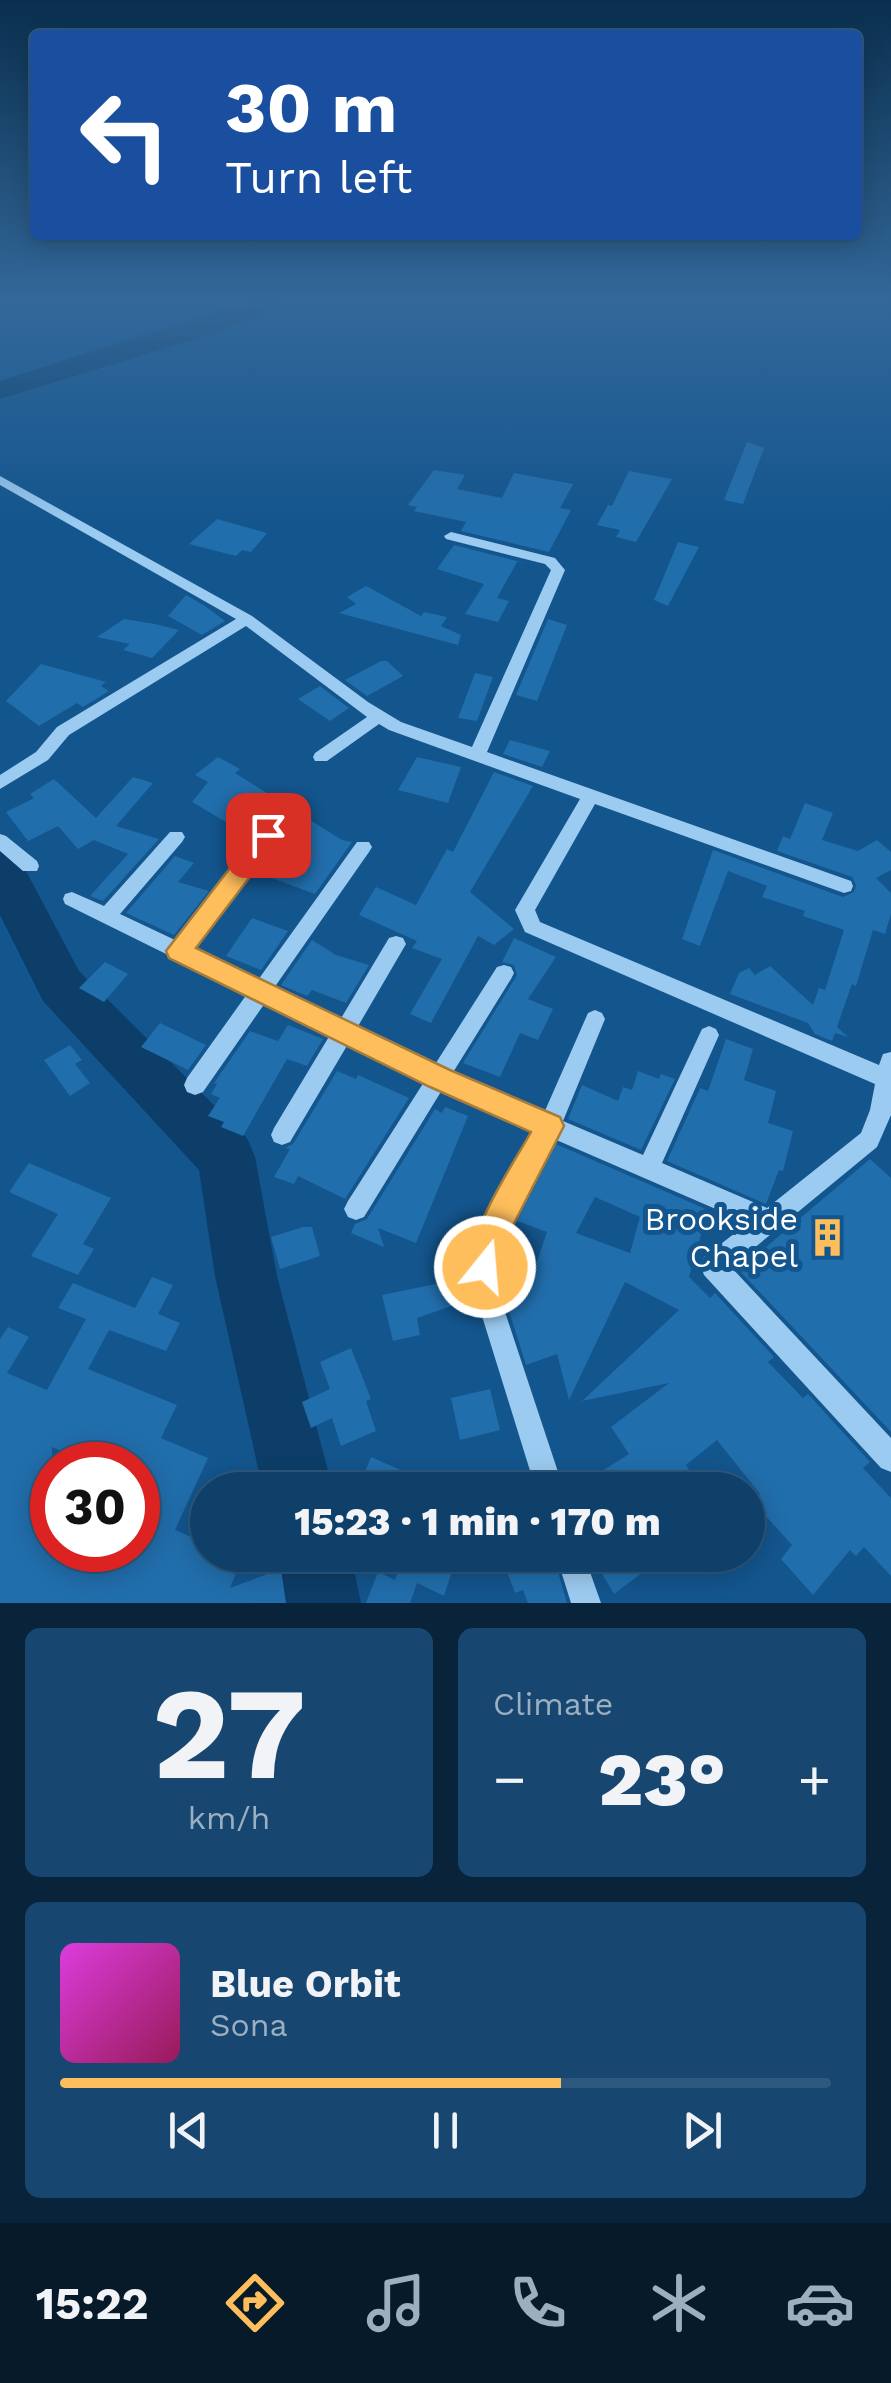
<!DOCTYPE html>
<html lang="en">
<head>
<meta charset="utf-8">
<style>
	:root { --surface:#0e406a; --page:#174770; --text:#f1f3f6; --muted:#9bafc1; --line:#2e597e; --accent:#ffbe5c }
	body { margin:0; font-family:"Work Sans",sans-serif; background:var(--page); color:var(--text); height:100vh; display:flex; flex-direction:column; font-size:38px; white-space:nowrap }
	* { box-sizing:border-box; margin:0 }
	p { font-size:32px; color:var(--muted) }
	.icon { flex:none; width:55px; height:55px; fill:none; stroke:currentColor; stroke-width:2; stroke-linecap:round; stroke-linejoin:round }
	.map { position:relative; height:1603px; overflow:hidden }
	.details { display:flex; flex-direction:column; gap:25px; padding:25px; background:#08233a; flex:1 }
	.details>* { flex:none }
	.banner { position:absolute; left:30px; top:30px; width:832px; height:210px; border-radius:10px; box-shadow:0 5px 25px #0003,0 0 0 2px var(--line); background:#1a4fa0; color:#fff; overflow:hidden }
	.speed { position:absolute; left:30px; top:1442px; display:flex; gap:20px; font-size:50px; font-weight:700; text-align:center }
	.speed>* { display:grid; place-content:center; width:130px; height:130px; border-radius:50%; background:var(--surface); box-shadow:0 5px 25px #0003,0 0 0 2px var(--line); line-height:1 }
	.speed .limit { border:15px solid #d22; background:#fff; color:#111 }
	.pin { position:absolute; display:grid; place-items:center; width:85px; height:85px; color:#fff; margin:-42px; border-radius:20px; box-shadow:0 5px 15px #0006 }
	.me { position:absolute; width:110px; margin:-55px; rotate:17deg; stroke-linejoin:round; filter:drop-shadow(0 0 8px #0008) }
	.turn { display:flex; align-items:center; gap:35px; height:210px; padding:0 30px; font-size:45px }
	.turn .icon { width:130px; height:130px; stroke-width:2.5 }
	.turn b { display:block; font-size:70px; line-height:85px }
	.big { font-size:75px; font-weight:800; line-height:1.1 }
	.details .card { flex:1; display:flex; flex-direction:column; justify-content:center; gap:15px; min-width:0; padding:0 35px; border-radius:15px; background:var(--page) }
	.details .dial { align-items:center; gap:0 }
	.dial b { font-size:130px; line-height:1 }
	.song { display:flex; align-items:center; gap:30px }
	.cover { width:120px; height:120px; border-radius:15px; background:linear-gradient(135deg,hsl(300 70% 55%),hsl(330 70% 35%)) }
	.played { height:10px; border-radius:5px; background:linear-gradient(90deg,var(--accent) 65%,var(--line) 65%) }
	.keys { display:flex; justify-content:space-around; direction:ltr }
	.heat { display:flex; justify-content:space-between; align-items:center; font-size:55px; direction:ltr }
	.details .tiles { flex:1; display:grid; gap:25px; grid-template-columns:1fr 1fr }
	.card:last-child { grid-column:span 2 }
	.trip { position:absolute; left:190px; top:1472px; width:575px; height:100px; border-radius:50px; background:var(--surface); box-shadow:0 5px 25px #0003,0 0 0 2px var(--line); font-weight:800; line-height:100px; text-align:center }
	.tabs { display:flex; height:160px; justify-content:space-around; align-items:center; background:#061a2a; color:var(--muted) }
	.tabs .icon { width:70px; height:70px }
	.tabs .current { color:var(--accent) }
	.tabs b { font-size:45px; color:var(--text) }
	.map>svg:first-child { display:block }
	.lines { fill:none; stroke-linecap:round; stroke-linejoin:round }
	.river { fill:#0c3e69; fill-rule:evenodd }
	.building { fill:#216eac; fill-rule:evenodd }
	.minor { fill:#9ccbf1; fill-rule:evenodd }
	.route { fill:#ffbe5c; stroke:#a67c3c; stroke-width:2.5 }
	.labels { text-anchor:middle; stroke-width:10; stroke-linejoin:round; paint-order:stroke }
	.near-poi-label { font-size:32px; fill:#fff; stroke:#13558d; text-anchor:end }
</style>
</head>
<body>
<div class="map">
<svg width="891" height="1603" viewBox="0 0 891 1603">
	<rect width="100%" height="100%" fill="#13558d"/>
	<g class="lines">
		<!-- river -->
		<g class="river">
			<polygon points="243,303 280,303 276,309 215,333 0,399 0,381"/>
			<polygon points="0,849 17,854 79,971 247,1138 255,1157 277,1276 333,1490 263,1490 215,1276 199,1170 43,1001 0,915"/>
			<polygon points="277,1555 351,1555 361,1603 285,1603"/>
		</g>
	</g>
	<!-- building -->
	<g class="building">
		<polygon points="747,442 764,448 743,504 724,500"/>
		<polygon points="434,470 465,475 457,489 502,498 514,473 573,484 560,508 571,510 549,552 461,531 466,522 414,511 417,507 408,505"/>
		<polygon points="629,471 672,479 636,542 616,537 620,530 597,525 608,505 612,506"/>
		<polygon points="217,519 267,533 251,552 242,550 236,556 189,544"/>
		<polygon points="678,542 699,547 668,606 654,600"/>
		<polygon points="454,545 525,563 517,562 497,598 509,601 498,622 465,614 484,584 437,569"/>
		<polygon points="366,586 421,616 424,612 447,617 441,626 461,635 458,645 339,613 356,604 347,597"/>
		<polygon points="186,595 205,606 225,621 202,635 168,616"/>
		<polygon points="124,619 155,624 179,630 152,658 123,650 130,644 97,637"/>
		<polygon points="548,619 567,625 537,701 516,695"/>
		<polygon points="381,661 387,661 403,676 367,696 345,680"/>
		<polygon points="41,664 106,682 101,686 109,691 83,707 77,703 39,726 6,701"/>
		<polygon points="475,673 493,677 477,721 458,718"/>
		<polygon points="320,686 349,708 330,721 298,699"/>
		<polygon points="510,740 550,751 542,767 503,754"/>
		<polygon points="218,757 240,769 235,773 342,840 352,842 315,894 266,876 292,842 277,828 260,822 246,834 192,802 208,782 195,775"/>
		<polygon points="417,757 461,767 448,803 398,790"/>
		<polygon points="494,772 533,786 470,892 514,929 494,945 478,936 431,1023 410,1014 442,959 412,948 417,941 359,915 376,887 416,905 447,849 453,852"/>
		<polygon points="133,777 153,783 116,826 159,839 103,901 90,896 128,854 94,840 78,849 58,826 28,841 6,812 34,798 30,794 54,779 96,818"/>
		<polygon points="805,803 833,813 822,840 858,851 877,840 891,852 891,870 876,878 891,893 891,914 885,934 873,930 856,986 852,984 837,1027 848,1037 835,1033 832,1041 815,1034 808,1023 730,994 739,973 749,968 755,975 770,966 813,1005 819,988 825,990 844,930 803,916 805,911 762,897 767,886 728,871 700,946 682,939 713,850 843,897 854,892 856,885 852,877 777,851 783,836 790,839"/>
		<polygon points="175,856 194,863 178,882 209,891 174,935 126,913"/>
		<polygon points="252,918 288,931 261,970 226,956"/>
		<polygon points="514,938 556,957 528,999 553,1009 538,1040 520,1033 500,1077 463,1063 517,975 514,965 502,962"/>
		<polygon points="312,940 336,955 369,965 346,1003 312,990 307,996 281,985"/>
		<polygon points="105,962 128,974 104,1002 79,988"/>
		<polygon points="160,1023 206,1045 188,1070 141,1047"/>
		<polygon points="288,1025 323,1039 307,1066 287,1059 243,1136 221,1127 224,1122 208,1116 220,1098 211,1094 217,1084 214,1083 250,1031 278,1041"/>
		<polygon points="726,1039 753,1049 744,1080 776,1091 768,1123 793,1131 783,1171 779,1170 766,1204 667,1161 700,1088 708,1091"/>
		<polygon points="70,1045 82,1060 75,1064 90,1083 70,1096 44,1060"/>
		<polygon points="337,1071 356,1079 358,1075 409,1098 345,1199 298,1176 294,1184 274,1177 290,1149 285,1148 293,1144"/>
		<polygon points="638,1071 659,1079 661,1074 675,1079 641,1150 568,1119 582,1085 618,1101 623,1087 632,1090"/>
		<polygon points="445,1107 468,1116 416,1243 378,1228 384,1247 351,1233 355,1224 367,1219 435,1109 442,1113"/>
		<path d="M556,1144L708,1210L689,1277L710,1298L715,1293L774,1357L768,1362L803,1398L808,1394L870,1462L863,1468L891,1498V1576L864,1547L856,1556L850,1550L813,1595L781,1559L792,1545L753,1502L760,1494L717,1440L686,1465L702,1490H572L629,1454L611,1427L669,1383L582,1401L679,1310L625,1282L569,1400L557,1354L526,1365L505,1298L527,1291L547,1232L517,1221ZM595,1197L640,1217L630,1253L576,1233Z"/>
		<polygon points="870,1159 891,1178 891,1432 739,1270"/>
		<polygon points="29,1163 111,1198 83,1244 94,1249 78,1275 31,1256 58,1214 9,1192"/>
		<polygon points="303,1227 312,1227 320,1256 280,1269 271,1237"/>
		<path d="M152,1277L173,1285L158,1314L180,1323L166,1351L109,1330L88,1369L177,1405L161,1438L208,1458L175,1530L208,1544V1555H243L230,1588L281,1569L286,1603H0V1339L8,1327L29,1337L7,1373L47,1390L86,1319L58,1308L73,1283L135,1308ZM52,1447L93,1465H138V1550H52Z"/>
		<polygon points="450,1281 457,1304 417,1318 420,1335 393,1341 382,1295"/>
		<polygon points="351,1348 371,1399 366,1401 376,1431 341,1446 332,1418 311,1428 302,1402 330,1389 320,1362"/>
		<polygon points="490,1389 500,1430 460,1440 451,1398"/>
		<polygon points="371,1457 447,1490 373,1490 360,1484"/>
		<polygon points="404,1555 457,1555 444,1596 417,1583 410,1603 366,1603 378,1572 395,1580"/>
		<polygon points="501,1555 553,1555 567,1603 528,1603 523,1590 515,1593"/>
		<polygon points="591,1555 666,1555 614,1594"/>
	</g>
	<g class="lines">
		<!-- minor -->
		<g class="minor">
			<path d="M0,476L252,616L368,702L401,722L472,747L551,570L545,564L446,539L444,536L451,532L555,558L565,570L487,752L851,881L853,886L851,891L844,893L595,804L535,910L540,922L879,1065L883,1054L891,1052V1115L877,1147L731,1267L891,1438V1472L881,1468L704,1275L701,1266L704,1257L748,1223L554,1139C524,1198 498,1231 501,1300L564,1490H536L477,1300C475,1231 504,1189 535,1131L442,1090L364,1217L356,1220L348,1217L344,1209L348,1201L424,1082L348,1044L290,1142L282,1145L274,1142L271,1135L274,1128L330,1035L265,1003L203,1092L195,1095L187,1092L184,1085L187,1078L247,994L65,904L63,899L65,894L72,892L104,906L170,832H182L185,837L182,842L120,914L175,940L262,830H274L277,835L274,840L191,948L258,980L357,842H369L372,847L369,852L274,988L340,1020L389,938L396,936L403,938L406,944L357,1028L434,1066L497,967L504,965L511,967L514,973L511,979L452,1074L544,1113L588,1013L595,1010L602,1013L605,1019L563,1121L643,1155L702,1029L709,1026L716,1029L719,1035L662,1163L767,1208L861,1133L870,1110L875,1084L525,932L515,910L580,799L389,730L379,724L327,761H315L313,757L315,753L367,717L246,626L69,735L48,760L0,789V775L36,752L57,727L236,619L0,485Z"/>
			<polygon points="0,834 6,836 37,861 39,866 37,871 23,871 0,851"/>
			<polygon points="556,1555 584,1555 601,1603 571,1603"/>
		</g>
	</g>
	<!-- sky -->
	<linearGradient id="sky" x2="0" y2="1"><stop stop-color="#0a2f4e"/><stop offset="0.57" stop-color="#33689a"/><stop offset="1" stop-color="#33689a" stop-opacity="0"/></linearGradient>
	<rect width="891" height="527" fill="url(#sky)"/>
	<!-- route -->
	<path class="route" d="M268,826L280,835L277,841L196,948L450,1070L560,1117L564,1126L507,1237L496,1278L485,1283L474,1278C459,1242 513,1165 531,1132L430,1087L169,958L166,951L260,829Z"/>
	<!-- icons -->
	<defs>
		<symbol id="building-bare" viewBox="-9 -9 18 18"><path d="M-4-6H4V6H1V3H-1V6H-4ZM-2.5-4.3h1.7v1.8h-1.7ZM.8-4.3h1.7v1.8H.8ZM-2.5-1h1.7V.8h-1.7ZM.8-1h1.7V.8H.8Z" fill="#ffbe5c" stroke="#13558d" stroke-width="2.5" paint-order="stroke"/></symbol>
	</defs>
	<g fill-rule="evenodd">
		<use href="#building-bare" x="800" y="1210" width="55" height="55"/>
	</g>
	<g class="labels">
		<!-- near-poi labels -->
		<g class="near-poi-label">
			<text x="798" y="1230">Brookside<tspan x="798" dy="37">Chapel</tspan></text>
		</g>
	</g>
</svg>
<div class="speed"><div class="limit">30</div></div>
<div class="pin" style="left:268px;top:835px;background:#d93025"><svg class="icon" aria-label="arrive" viewBox="0 0 24 24"><path d="M6 21V4h12l-3 4 3 4H6"/></svg></div>
<svg class="me" style="left:485px;top:1267px" viewBox="-20 -20 40 40"><circle r="17" fill="#ffbe5c" stroke="#fff" stroke-width="3"/><path d="M0-11L8 9 0 5-8 9z" fill="#fff"/></svg>
<div class="trip">15:23 · 1 min · 170 m</div>
<div class="banner">
<div class="turn"><svg class="icon" aria-label="left" viewBox="0 0 24 24"><path d="M17 20v-9H6M10 6l-5 5 5 5"/></svg><div><b>30 m</b>Turn left</div></div>
</div>
</div>
<section class="details">
<div class="tiles">
<div class="card dial"><b>27</b><p>km/h</p></div>
<div class="card"><p>Climate</p>
<div class="heat"><a>−</a><b class="big">23°</b><a>+</a></div>
</div>
<div class="card">
<div class="song"><i class="cover"></i><div><b>Blue Orbit</b><p>Sona</p></div></div>
<div class="played"></div>
<div class="keys"><svg class="icon" aria-label="previous" viewBox="0 0 24 24"><path d="M18 5L8 12l10 7zM5 5v14"/></svg><svg class="icon" aria-label="pause" viewBox="0 0 24 24"><path d="M8 5v14M16 5v14"/></svg><svg class="icon" aria-label="next" viewBox="0 0 24 24"><path d="M6 5l10 7-10 7zM19 5v14"/></svg></div>
</div>
</div>
</section>
<nav class="tabs">
<b>15:22</b>
<svg class="icon current" aria-label="directions" viewBox="0 0 24 24"><path d="M12 3l9 9-9 9-9-9zM9 14v-3h6M13 9l2 2-2 2"/></svg>
<svg class="icon" aria-label="music" viewBox="0 0 24 24"><path d="M9 18V5l10-2v13"/><circle cx="6" cy="18" r="3"/><circle cx="16" cy="16" r="3"/></svg>
<svg class="icon" aria-label="phone" viewBox="0 0 24 24"><path d="M5 4h4l2 5-3 2q2 4 5 5l2-3 5 2v4C11 20 4 13 5 4z"/></svg>
<svg class="icon" aria-label="climate" viewBox="0 0 24 24"><path d="M12 3v18M4 7l16 10M4 17L20 7"/></svg>
<svg class="icon" aria-label="car" viewBox="0 0 24 24"><path d="M5 17H2v-5l4-1 3-4h7l3 4 3 1v5h-3M9 17h6M6 11h13"/><circle cx="7" cy="17" r="2"/><circle cx="17" cy="17" r="2"/></svg>
</nav>
</body>
</html>
